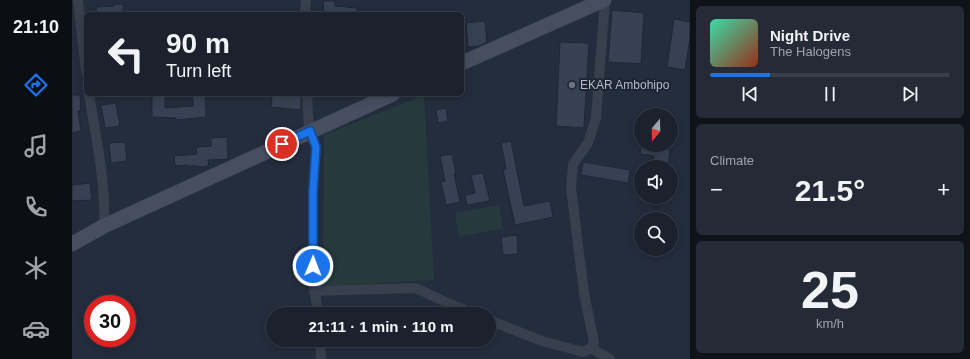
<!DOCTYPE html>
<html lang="en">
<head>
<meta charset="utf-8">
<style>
	:root { --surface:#1b222e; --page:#242a36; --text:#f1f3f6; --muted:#a0a4aa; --line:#393f4a; --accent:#1a73e8 }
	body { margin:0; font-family:Arial,sans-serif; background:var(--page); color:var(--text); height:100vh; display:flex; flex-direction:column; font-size:15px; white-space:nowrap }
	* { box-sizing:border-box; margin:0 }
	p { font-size:13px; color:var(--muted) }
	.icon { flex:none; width:22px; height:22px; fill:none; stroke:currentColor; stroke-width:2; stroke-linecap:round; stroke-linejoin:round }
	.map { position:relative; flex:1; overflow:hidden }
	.drawer { display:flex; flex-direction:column; gap:6px; padding:6px; background:#0f1319; width:280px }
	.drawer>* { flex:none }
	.hud { position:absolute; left:12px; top:12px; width:380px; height:84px; border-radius:6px; box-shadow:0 2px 10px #0003,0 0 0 1px var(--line); background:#1b222e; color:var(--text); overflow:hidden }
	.needle { width:26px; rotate:199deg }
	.buttons { position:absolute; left:562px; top:108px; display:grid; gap:8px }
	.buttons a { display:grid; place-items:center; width:44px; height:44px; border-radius:50%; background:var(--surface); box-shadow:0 2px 10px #0003,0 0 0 1px var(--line); font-size:20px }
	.speed { position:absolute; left:12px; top:295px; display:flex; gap:8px; font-size:20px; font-weight:700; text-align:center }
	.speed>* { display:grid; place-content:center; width:52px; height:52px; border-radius:50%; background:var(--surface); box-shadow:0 2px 10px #0003,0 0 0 1px var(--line); line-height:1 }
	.speed .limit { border:6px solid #d22; background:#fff; color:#111 }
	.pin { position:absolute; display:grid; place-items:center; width:34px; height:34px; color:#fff; margin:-17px; border:2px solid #fff; border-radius:50%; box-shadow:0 1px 4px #0007 }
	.me { position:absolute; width:44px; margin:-22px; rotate:1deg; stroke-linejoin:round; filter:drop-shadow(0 0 3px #0008) }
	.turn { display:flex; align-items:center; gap:14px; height:84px; padding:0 16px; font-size:18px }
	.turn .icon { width:52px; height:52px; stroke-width:2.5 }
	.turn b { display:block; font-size:28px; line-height:34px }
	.big { font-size:30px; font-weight:700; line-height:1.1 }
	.drawer .tile { flex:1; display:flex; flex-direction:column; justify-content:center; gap:6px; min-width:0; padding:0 14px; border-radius:6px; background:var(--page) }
	.drawer .dial { align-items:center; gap:0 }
	.dial b { font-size:52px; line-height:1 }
	.song { display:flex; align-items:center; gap:12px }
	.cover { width:48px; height:48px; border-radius:6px; background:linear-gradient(135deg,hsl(160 70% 55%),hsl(10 70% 35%)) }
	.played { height:4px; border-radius:2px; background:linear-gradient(90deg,var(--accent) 25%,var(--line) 25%) }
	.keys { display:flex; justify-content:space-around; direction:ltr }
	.heat { display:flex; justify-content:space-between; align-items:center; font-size:22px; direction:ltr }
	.trip { position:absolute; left:194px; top:307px; width:230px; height:40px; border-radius:20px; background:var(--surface); box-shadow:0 2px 10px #0003,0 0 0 1px var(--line); font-weight:700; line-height:40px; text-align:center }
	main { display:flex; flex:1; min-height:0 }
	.tab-bar { display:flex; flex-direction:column; width:72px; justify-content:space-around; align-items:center; background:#0b0e12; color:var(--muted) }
	.tab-bar .icon { width:28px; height:28px }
	.tab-bar .on { color:var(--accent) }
	.tab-bar b { font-size:18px; color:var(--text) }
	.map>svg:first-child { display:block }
	.green { fill:#263a3e }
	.building { fill:#364153; stroke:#1f2634 }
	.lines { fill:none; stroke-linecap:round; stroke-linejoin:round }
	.street { stroke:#383f4d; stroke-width:10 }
	.secondary { stroke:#464e60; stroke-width:15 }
	.route-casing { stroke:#114b97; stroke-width:10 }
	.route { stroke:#1a73e8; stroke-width:7 }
	.worship-dot { fill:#6b7280; stroke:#1d2432; stroke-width:1.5 }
	.labels { text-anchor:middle; stroke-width:4; stroke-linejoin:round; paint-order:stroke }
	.poi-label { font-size:12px; fill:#b4bac8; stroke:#1d2432; text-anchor:start }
</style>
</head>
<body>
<main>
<nav class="tab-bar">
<b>21:10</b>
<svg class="icon on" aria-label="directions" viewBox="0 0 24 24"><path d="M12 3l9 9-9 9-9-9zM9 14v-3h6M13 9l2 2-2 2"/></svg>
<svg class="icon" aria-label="music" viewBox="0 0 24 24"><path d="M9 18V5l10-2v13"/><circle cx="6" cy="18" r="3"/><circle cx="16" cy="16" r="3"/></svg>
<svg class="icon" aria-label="phone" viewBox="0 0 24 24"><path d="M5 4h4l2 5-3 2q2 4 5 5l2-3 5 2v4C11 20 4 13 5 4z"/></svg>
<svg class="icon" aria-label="climate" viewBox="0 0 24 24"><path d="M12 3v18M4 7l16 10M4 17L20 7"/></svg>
<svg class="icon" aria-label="car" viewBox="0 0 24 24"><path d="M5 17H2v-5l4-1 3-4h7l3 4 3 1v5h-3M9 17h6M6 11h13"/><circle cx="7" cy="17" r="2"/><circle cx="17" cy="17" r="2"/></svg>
</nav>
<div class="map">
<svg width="618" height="359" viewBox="0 0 618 359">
	<rect width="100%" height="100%" fill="#242d3d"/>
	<!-- green -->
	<g class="green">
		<polygon points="352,95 362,280 251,286 252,135"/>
		<polygon points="427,205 431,228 387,237 383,213"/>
	</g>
	<!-- building -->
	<g class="building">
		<polygon points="251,1 263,1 263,6 285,8 285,14 252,14"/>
		<polygon points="43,4 52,5 50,14 25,14 24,7 42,6"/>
		<polygon points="540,10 572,13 569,64 536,62"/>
		<polygon points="602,19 618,22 618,38 613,70 595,67"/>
		<polygon points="413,21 415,42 407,46 396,47 394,23"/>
		<polygon points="488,42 517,43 512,128 484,126"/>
		<polygon points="121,94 133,94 134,117 104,120 104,118 80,117 80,95 93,95 93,108 121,106"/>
		<polygon points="202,94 229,94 229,110 199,107 200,96 202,96"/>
		<polygon points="0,95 8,95 9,110 6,111 9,131 0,133"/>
		<polygon points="44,103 48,126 33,128 29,105"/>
		<polygon points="374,108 376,121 366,123 364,110"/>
		<polygon points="155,137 156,159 136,160 137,166 126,167 126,166 115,166 115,165 103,166 102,156 125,154 124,147 139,146 139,138"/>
		<polygon points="439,141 452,206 478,201 481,217 443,225 431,170 434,169 429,143"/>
		<polygon points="53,142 55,161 39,163 37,143"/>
		<polygon points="569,145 598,149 596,167 582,167 582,156 568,154"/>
		<polygon points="380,154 384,174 382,174 388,202 374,205 369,182 373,181 368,156"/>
		<polygon points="511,162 558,170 556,183 509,175"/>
		<polygon points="411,173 418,201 395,205 393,195 403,193 399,175"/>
		<polygon points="18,183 20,200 0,201 0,185"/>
		<polygon points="445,235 446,254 431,255 429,237"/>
	</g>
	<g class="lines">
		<!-- street -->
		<g class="street">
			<polyline points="6,0 14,71"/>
			<polyline points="533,0 524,118 516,143 501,164 499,188 512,293 522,342 519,348 538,359"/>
			<polyline points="233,14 234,0"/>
			<path d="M17,94C24,138 34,182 32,226"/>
			<polyline points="235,94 237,131 244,147 241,191 241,279 246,314"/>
			<polyline points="242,291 344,288 369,300 403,314"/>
			<polyline points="417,320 470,341 511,352 519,348"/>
			<polyline points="248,340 249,359"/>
		</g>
		<!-- secondary -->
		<g class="secondary">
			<polyline points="390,63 532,0"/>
			<polyline points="0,244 32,226 321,94"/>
		</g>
	</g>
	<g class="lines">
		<defs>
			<polyline id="route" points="210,144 238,131 244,147 241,191 241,266"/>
		</defs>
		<!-- route casing -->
		<use href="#route" class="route-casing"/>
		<!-- route -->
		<use href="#route" class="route"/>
	</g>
	<!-- markers -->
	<circle class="worship-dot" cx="500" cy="85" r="4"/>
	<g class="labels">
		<!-- poi labels -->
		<g class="poi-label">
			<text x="508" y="89">EKAR Ambohipo</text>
		</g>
	</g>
</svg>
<div class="buttons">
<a><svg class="needle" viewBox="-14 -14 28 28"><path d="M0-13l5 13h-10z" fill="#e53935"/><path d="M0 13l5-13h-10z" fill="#a0a4aa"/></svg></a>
<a><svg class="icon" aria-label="sound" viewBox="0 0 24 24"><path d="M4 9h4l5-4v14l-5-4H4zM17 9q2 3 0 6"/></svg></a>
<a><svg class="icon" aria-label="search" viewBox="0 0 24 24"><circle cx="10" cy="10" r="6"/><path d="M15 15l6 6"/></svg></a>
</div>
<div class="speed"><div class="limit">30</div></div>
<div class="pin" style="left:210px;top:144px;background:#d93025"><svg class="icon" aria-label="arrive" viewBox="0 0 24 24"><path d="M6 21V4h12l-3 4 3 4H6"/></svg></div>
<svg class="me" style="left:241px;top:266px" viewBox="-20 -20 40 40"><circle r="17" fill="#1a73e8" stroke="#fff" stroke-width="3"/><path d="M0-11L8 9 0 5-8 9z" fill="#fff"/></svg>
<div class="trip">21:11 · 1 min · 110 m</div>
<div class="hud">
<div class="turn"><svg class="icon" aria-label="left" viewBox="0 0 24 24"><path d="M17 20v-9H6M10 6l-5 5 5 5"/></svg><div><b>90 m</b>Turn left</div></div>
</div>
</div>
<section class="drawer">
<div class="tile">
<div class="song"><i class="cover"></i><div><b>Night Drive</b><p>The Halogens</p></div></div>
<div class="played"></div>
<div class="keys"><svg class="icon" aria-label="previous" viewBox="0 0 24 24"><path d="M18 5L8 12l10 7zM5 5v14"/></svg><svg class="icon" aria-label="pause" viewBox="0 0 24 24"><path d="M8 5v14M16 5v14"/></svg><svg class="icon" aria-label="next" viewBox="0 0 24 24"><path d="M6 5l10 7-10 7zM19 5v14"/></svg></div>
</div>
<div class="tile"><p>Climate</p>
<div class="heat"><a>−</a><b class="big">21.5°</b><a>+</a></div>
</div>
<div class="tile dial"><b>25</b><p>km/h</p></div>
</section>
</main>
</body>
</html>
